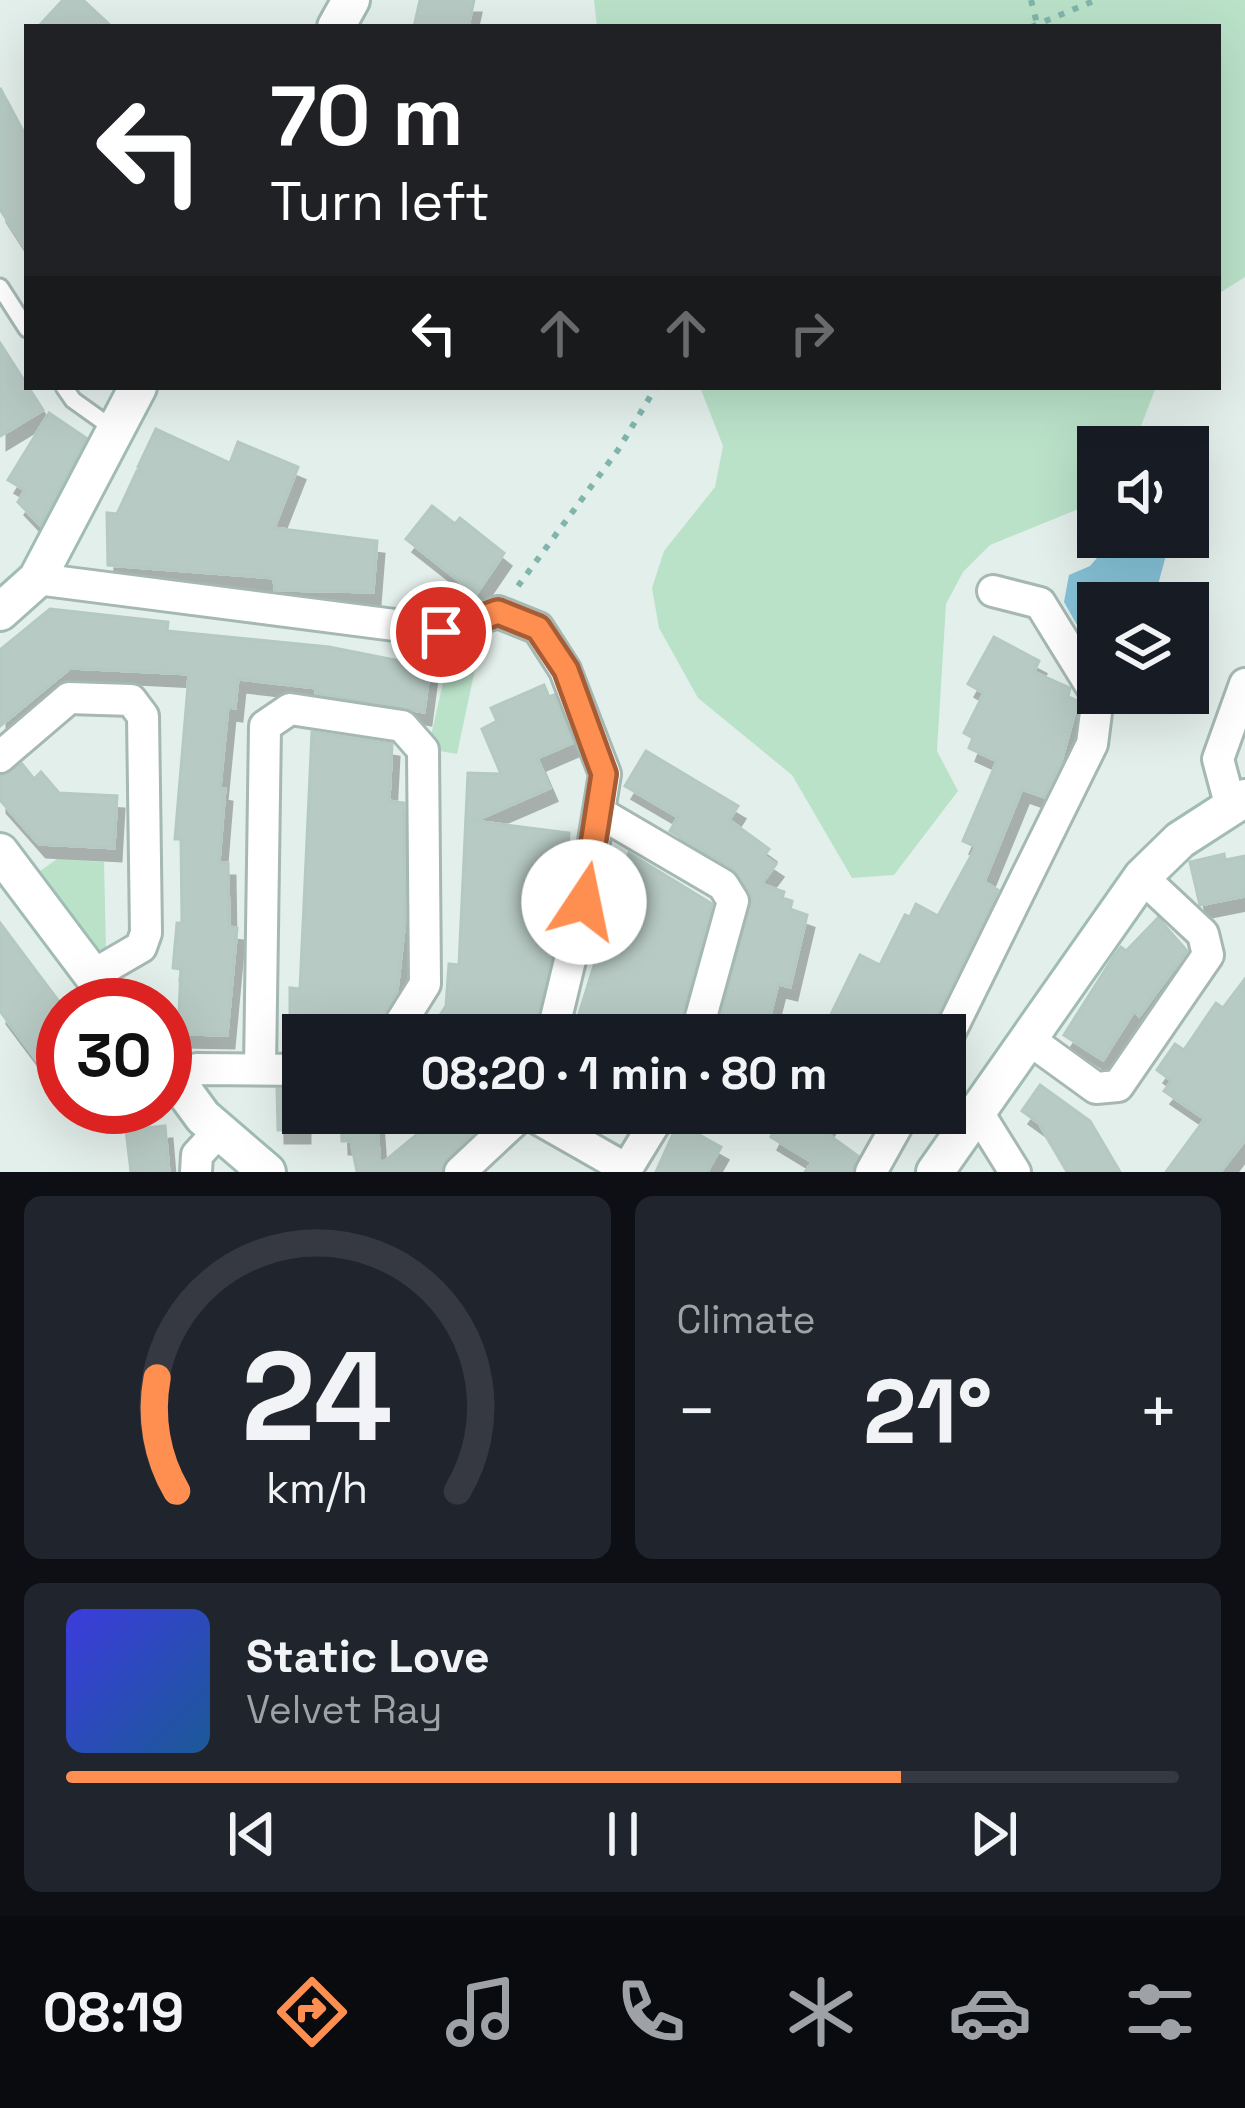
<!DOCTYPE html>
<html lang="en">
<head>
<meta charset="utf-8">
<style>
	:root { --surface:#171b24; --page:#20242c; --text:#f1f3f6; --muted:#9ea1a6; --line:#363941; --accent:#ff8f51 }
	body { margin:0; font-family:"Space Grotesk",sans-serif; background:var(--page); color:var(--text); height:100vh; display:flex; flex-direction:column; font-size:45px; white-space:nowrap }
	* { box-sizing:border-box; margin:0 }
	p { font-size:39px; color:var(--muted) }
	.icon { flex:none; width:66px; height:66px; fill:none; stroke:currentColor; stroke-width:2; stroke-linecap:round; stroke-linejoin:round }
	.map { position:relative; height:1172px; overflow:hidden }
	.details { display:flex; flex-direction:column; gap:24px; padding:24px; background:#0d0f14; flex:1 }
	.details>* { flex:none }
	.guide { position:absolute; left:24px; top:24px; width:1197px; height:366px; border-radius:0px; box-shadow:0 12px 48px #0002; background:#202124; color:#fff; overflow:hidden }
	.tools { position:absolute; left:1077px; top:426px; display:grid; gap:24px }
	.tools a { display:grid; place-items:center; width:132px; height:132px; border-radius:0px; background:var(--surface); box-shadow:0 12px 48px #0002; font-size:60px }
	.speed { position:absolute; left:36px; top:978px; display:flex; gap:24px; font-size:60px; font-weight:700; text-align:center }
	.speed>* { display:grid; place-content:center; width:156px; height:156px; border-radius:50%; background:var(--surface); box-shadow:0 12px 48px #0002; line-height:1 }
	.speed .limit { border:18px solid #d22; background:#fff; color:#111 }
	.pin { position:absolute; display:grid; place-items:center; width:102px; height:102px; color:#fff; margin:-51px; border:6px solid #fff; border-radius:50%; box-shadow:0 3px 12px #0007 }
	.me { position:absolute; width:132px; margin:-66px; rotate:11deg; stroke-linejoin:round; filter:drop-shadow(0 0 9px #0008) }
	.turn { display:flex; align-items:center; gap:42px; height:252px; padding:0 48px; font-size:54px }
	.turn .icon { width:156px; height:156px; stroke-width:2.5 }
	.turn b { display:block; font-size:84px; line-height:102px }
	.lanes { display:flex; align-items:center; height:114px; padding:0 48px; background:#0003; justify-content:center; gap:60px; direction:ltr }
	.lanes .off { opacity:.35 }
	.big { font-size:90px; font-weight:700; line-height:1.1 }
	.details .card { flex:1; display:flex; flex-direction:column; justify-content:center; gap:18px; min-width:0; padding:0 42px; border-radius:18px; background:var(--page) }
	.details .dial { align-items:center; gap:0 }
	.dial svg { height:312px; overflow:visible; fill:none; stroke:var(--line); stroke-width:7; stroke-linecap:round; text-anchor:middle }
	.dial text { fill:var(--text); stroke:none }
	.song { display:flex; align-items:center; gap:36px }
	.cover { width:144px; height:144px; border-radius:18px; background:linear-gradient(135deg,hsl(240 70% 55%),hsl(210 70% 35%)) }
	.played { height:12px; border-radius:6px; background:linear-gradient(90deg,var(--accent) 75%,var(--line) 75%) }
	.keys { display:flex; justify-content:space-around; direction:ltr }
	.heat { display:flex; justify-content:space-between; align-items:center; font-size:66px; direction:ltr }
	.details .tiles { flex:1; display:grid; gap:24px; grid-template-columns:1fr 1fr }
	.card:last-child { grid-column:span 2 }
	.trip { position:absolute; left:282px; top:1014px; width:684px; height:120px; border-radius:0px; background:var(--surface); box-shadow:0 12px 48px #0002; font-weight:700; line-height:120px; text-align:center }
	.tab-bar { display:flex; height:192px; justify-content:space-around; align-items:center; background:#090b0e; color:var(--muted) }
	.tab-bar .icon { width:84px; height:84px }
	.tab-bar .current { color:var(--accent) }
	.tab-bar b { font-size:54px; color:var(--text) }
	.map>svg:first-child { display:block }
	.green { fill:#bae2c9 }
	.water { fill:#86c3d9 }
	.building { fill:#b8cac4; stroke:#b5c9c3; stroke-width:3; filter:url(#shadow) }
	.lines { fill:none; stroke-linecap:round; stroke-linejoin:round }
	.lane-casing { stroke:#a5b8b3; stroke-width:21 }
	.street-casing { stroke:#a5b8b3; stroke-width:36 }
	.secondary-casing { stroke:#a1bcb5; stroke-width:42 }
	.path { stroke:#81b5ab; stroke-width:6; stroke-dasharray:6 9; stroke-linecap:butt }
	.lane { stroke:#fff; stroke-width:15 }
	.street { stroke:#fff; stroke-width:30 }
	.secondary { stroke:#fff; stroke-width:36 }
	.route-casing { stroke:#a65d35; stroke-width:30 }
	.route { stroke:#ff8f51; stroke-width:21 }
</style>
</head>
<body>
<div class="map">
<svg width="1245" height="1172" viewBox="0 0 1245 1172">
	<defs>
		<filter id="shadow"><feDropShadow dx="7" dy="13" stdDeviation="0" flood-color="#0004"/></filter>
	</defs>
	<rect width="100%" height="100%" fill="#e3efeb"/>
	<!-- green -->
	<g class="green">
		<polygon points="594,0 1245,0 1245,277 1218,294 1218,27 597,27"/>
		<polygon points="700,387 1156,387 1133,447 1098,447 1098,501 990,545 963,572 946,604 937,751 958,791 894,875 852,878 792,775 698,698 659,628 652,588 664,551 715,487 723,446"/>
		<polygon points="464,666 475,669 457,754 428,749 445,674"/>
		<polygon points="57,859 104,862 106,950 86,958 29,879"/>
	</g>
	<!-- water -->
	<polygon class="water" points="1115,537 1171,537 1153,603 1098,603 1098,662 1064,602 1069,575 1090,566"/>
	<!-- building -->
	<g class="building">
		<polygon points="63,0 83,0 112,27 38,27"/>
		<polygon points="420,0 474,0 468,27 414,27"/>
		<polygon points="0,88 27,139 27,251 0,209"/>
		<polygon points="0,343 43,410 0,436"/>
		<polygon points="49,413 86,438 40,525 18,502 25,490 8,480"/>
		<polygon points="156,429 230,463 238,442 298,467 274,528 377,541 373,592 275,590 274,578 108,565 107,513 117,514 137,471 143,475 138,467"/>
		<polygon points="432,506 455,524 460,518 504,553 476,594 406,539"/>
		<polygon points="50,609 168,622 167,631 329,647 430,667 424,712 316,693 316,688 238,679 235,708 228,707 220,788 225,789 219,863 228,863 229,927 237,928 227,1035 178,1034 181,969 173,968 177,923 182,923 181,839 175,839 189,674 70,668 0,726 0,650"/>
		<polygon points="994,637 1039,661 1034,672 1070,688 1068,697 1078,701 1061,762 1044,797 1022,789 984,882 998,890 927,1035 821,1035 860,955 880,965 905,915 910,917 916,904 938,916 976,847 963,841 997,761 969,748 973,738 964,733 984,693 968,684"/>
		<polygon points="544,685 549,697 554,695 572,743 537,758 550,788 474,821 569,833 565,898 533,1035 427,1035 446,1006 449,964 459,965 468,773 501,774 482,729 497,721 491,708"/>
		<polygon points="312,732 392,744 389,801 404,803 405,921 397,992 380,1019 336,1015 336,1035 290,1035 290,988 300,989"/>
		<polygon points="646,751 738,806 729,820 769,849 764,856 776,864 761,884 784,892 782,898 792,901 790,909 807,915 790,987 778,984 765,1035 716,1035 752,897 734,869 670,831 678,817 625,786"/>
		<polygon points="22,764 34,779 41,772 59,793 117,796 114,848 39,844 0,800 0,776"/>
		<polygon points="629,853 712,904 677,1035 595,1035 575,1027"/>
		<polygon points="1224,854 1225,860 1245,856 1245,896 1200,905 1190,862"/>
		<polygon points="1158,918 1187,951 1139,1016 1134,1011 1103,1060 1064,1035 1114,956 1121,947 1126,951"/>
		<polygon points="0,923 63,1007 63,1095 0,1011"/>
		<polygon points="1245,979 1245,1140 1220,1172 1166,1172 1205,1119 1164,1091 1172,1081 1157,1070 1175,1044 1184,1050 1216,1003 1223,1008"/>
		<polygon points="1040,1085 1090,1121 1120,1172 1068,1172 1039,1123 1022,1111"/>
		<polygon points="277,1089 303,1089 303,1130 278,1130"/>
		<polygon points="341,1113 376,1113 380,1165 443,1113 494,1113 447,1158 441,1172 357,1172 351,1141 342,1141"/>
		<polygon points="783,1113 833,1113 822,1130 858,1156 852,1172 805,1172 812,1162 771,1137"/>
		<polygon points="678,1123 721,1147 707,1172 656,1172"/>
		<polygon points="165,1126 169,1172 131,1172 126,1130"/>
	</g>
	<g class="lines">
		<defs>
			<g id="lane">
				<polyline points="0,287 27,329"/>
				<polyline points="64,387 73,400 115,430"/>
			</g>
			<g id="street">
				<polyline points="37,579 441,631 498,612 538,628 565,670 605,774 584,902 552,1035"/>
				<polyline points="0,757 69,698 131,700 143,716 146,933 141,947 91,976"/>
				<polyline points="1230,804 1218,759 1245,684"/>
				<polyline points="600,813 723,885 733,901 696,1035"/>
				<polyline points="1027,1038 1096,1088 1118,1086 1208,955 1203,934 1142,877"/>
				<polyline points="945,1042 1092,744 1098,697 1040,603 993,591"/>
				<polyline points="260,1068 265,726 290,709 402,726 423,750 425,984 393,1035"/>
				<polyline points="180,1083 197,1069 303,1070"/>
				<polyline points="977,1111 1015,1172"/>
				<polyline points="528,1113 621,1166 631,1162 661,1113"/>
				<polyline points="196,1172 197,1155 219,1131"/>
				<polyline points="460,1172 523,1113"/>
				<polyline points="871,1172 904,1113"/>
			</g>
			<g id="secondary">
				<polyline points="336,27 351,0"/>
				<polyline points="0,612 37,579 138,387"/>
				<polyline points="0,852 115,1005"/>
				<polyline points="165,1065 203,1117 267,1172"/>
				<polyline points="935,1172 1142,877 1180,840 1245,798"/>
			</g>
		</defs>
		<!-- lane casing -->
		<use href="#lane" class="lane-casing"/>
		<!-- street casing -->
		<use href="#street" class="street-casing"/>
		<!-- secondary casing -->
		<use href="#secondary" class="secondary-casing"/>
		<!-- path -->
		<g class="path">
			<polyline points="1031,0 1037,24"/>
			<polyline points="1031,27 1096,0"/>
			<polyline points="518,586 618,450 656,387"/>
		</g>
		<!-- lane -->
		<use href="#lane" class="lane"/>
		<!-- street -->
		<use href="#street" class="street"/>
		<!-- secondary -->
		<use href="#secondary" class="secondary"/>
	</g>
	<g class="lines">
		<defs>
			<polyline id="route" points="441,632 498,612 538,628 566,670 604,774 584,902"/>
		</defs>
		<!-- route casing -->
		<use href="#route" class="route-casing"/>
		<!-- route -->
		<use href="#route" class="route"/>
	</g>
</svg>
<div class="tools">
<a><svg class="icon" aria-label="sound" viewBox="0 0 24 24"><path d="M4 9h4l5-4v14l-5-4H4zM17 9q2 3 0 6"/></svg></a>
<a><svg class="icon" aria-label="layers" viewBox="0 0 24 24"><path d="M12 4l9 5-9 5-9-5zM3 14l9 5 9-5"/></svg></a>
</div>
<div class="speed"><div class="limit">30</div></div>
<div class="pin" style="left:441px;top:632px;background:#d93025"><svg class="icon" aria-label="arrive" viewBox="0 0 24 24"><path d="M6 21V4h12l-3 4 3 4H6"/></svg></div>
<svg class="me" style="left:584px;top:902px" viewBox="-20 -20 40 40"><circle r="19" fill="#fff"/><path d="M0-13L10 11 0 6-10 11z" fill="#ff8f51"/></svg>
<div class="trip">08:20 · 1 min · 80 m</div>
<div class="guide">
<div class="turn"><svg class="icon" aria-label="left" viewBox="0 0 24 24"><path d="M17 20v-9H6M10 6l-5 5 5 5"/></svg><div><b>70 m</b>Turn left</div></div>
<div class="lanes"><svg class="icon" aria-label="left" viewBox="0 0 24 24"><path d="M17 20v-9H6M10 6l-5 5 5 5"/></svg><svg class="icon off" aria-label="ahead" viewBox="0 0 24 24"><path d="M12 20V5M6 11l6-6 6 6"/></svg><svg class="icon off" aria-label="ahead" viewBox="0 0 24 24"><path d="M12 20V5M6 11l6-6 6 6"/></svg><svg class="icon off" aria-label="right" viewBox="0 0 24 24"><path d="M7 20v-9h11M14 6l5 5-5 5"/></svg></div>
</div>
</div>
<section class="details">
<div class="tiles">
<div class="card dial"><svg viewBox="0 0 100 80">
<path d="M14 69A42 42 0 1 1 86 69"/>
<path d="M14 69A42 42 0 0 1 9 40" stroke="#ff8f51"/>
<text x="50" y="56" font-size="32" font-weight="700">24</text>
<text x="50" y="72" font-size="11">km/h</text>
</svg></div>
<div class="card"><p>Climate</p>
<div class="heat"><a>−</a><b class="big">21°</b><a>+</a></div>
</div>
<div class="card">
<div class="song"><i class="cover"></i><div><b>Static Love</b><p>Velvet Ray</p></div></div>
<div class="played"></div>
<div class="keys"><svg class="icon" aria-label="previous" viewBox="0 0 24 24"><path d="M18 5L8 12l10 7zM5 5v14"/></svg><svg class="icon" aria-label="pause" viewBox="0 0 24 24"><path d="M8 5v14M16 5v14"/></svg><svg class="icon" aria-label="next" viewBox="0 0 24 24"><path d="M6 5l10 7-10 7zM19 5v14"/></svg></div>
</div>
</div>
</section>
<nav class="tab-bar">
<b>08:19</b>
<svg class="icon current" aria-label="directions" viewBox="0 0 24 24"><path d="M12 3l9 9-9 9-9-9zM9 14v-3h6M13 9l2 2-2 2"/></svg>
<svg class="icon" aria-label="music" viewBox="0 0 24 24"><path d="M9 18V5l10-2v13"/><circle cx="6" cy="18" r="3"/><circle cx="16" cy="16" r="3"/></svg>
<svg class="icon" aria-label="phone" viewBox="0 0 24 24"><path d="M5 4h4l2 5-3 2q2 4 5 5l2-3 5 2v4C11 20 4 13 5 4z"/></svg>
<svg class="icon" aria-label="climate" viewBox="0 0 24 24"><path d="M12 3v18M4 7l16 10M4 17L20 7"/></svg>
<svg class="icon" aria-label="car" viewBox="0 0 24 24"><path d="M5 17H2v-5l4-1 3-4h7l3 4 3 1v5h-3M9 17h6M6 11h13"/><circle cx="7" cy="17" r="2"/><circle cx="17" cy="17" r="2"/></svg>
<svg class="icon" aria-label="filters" viewBox="0 0 24 24"><path d="M4 7h16M4 17h16"/><circle cx="9" cy="7" r="2"/><circle cx="15" cy="17" r="2"/></svg>
</nav>
</body>
</html>
